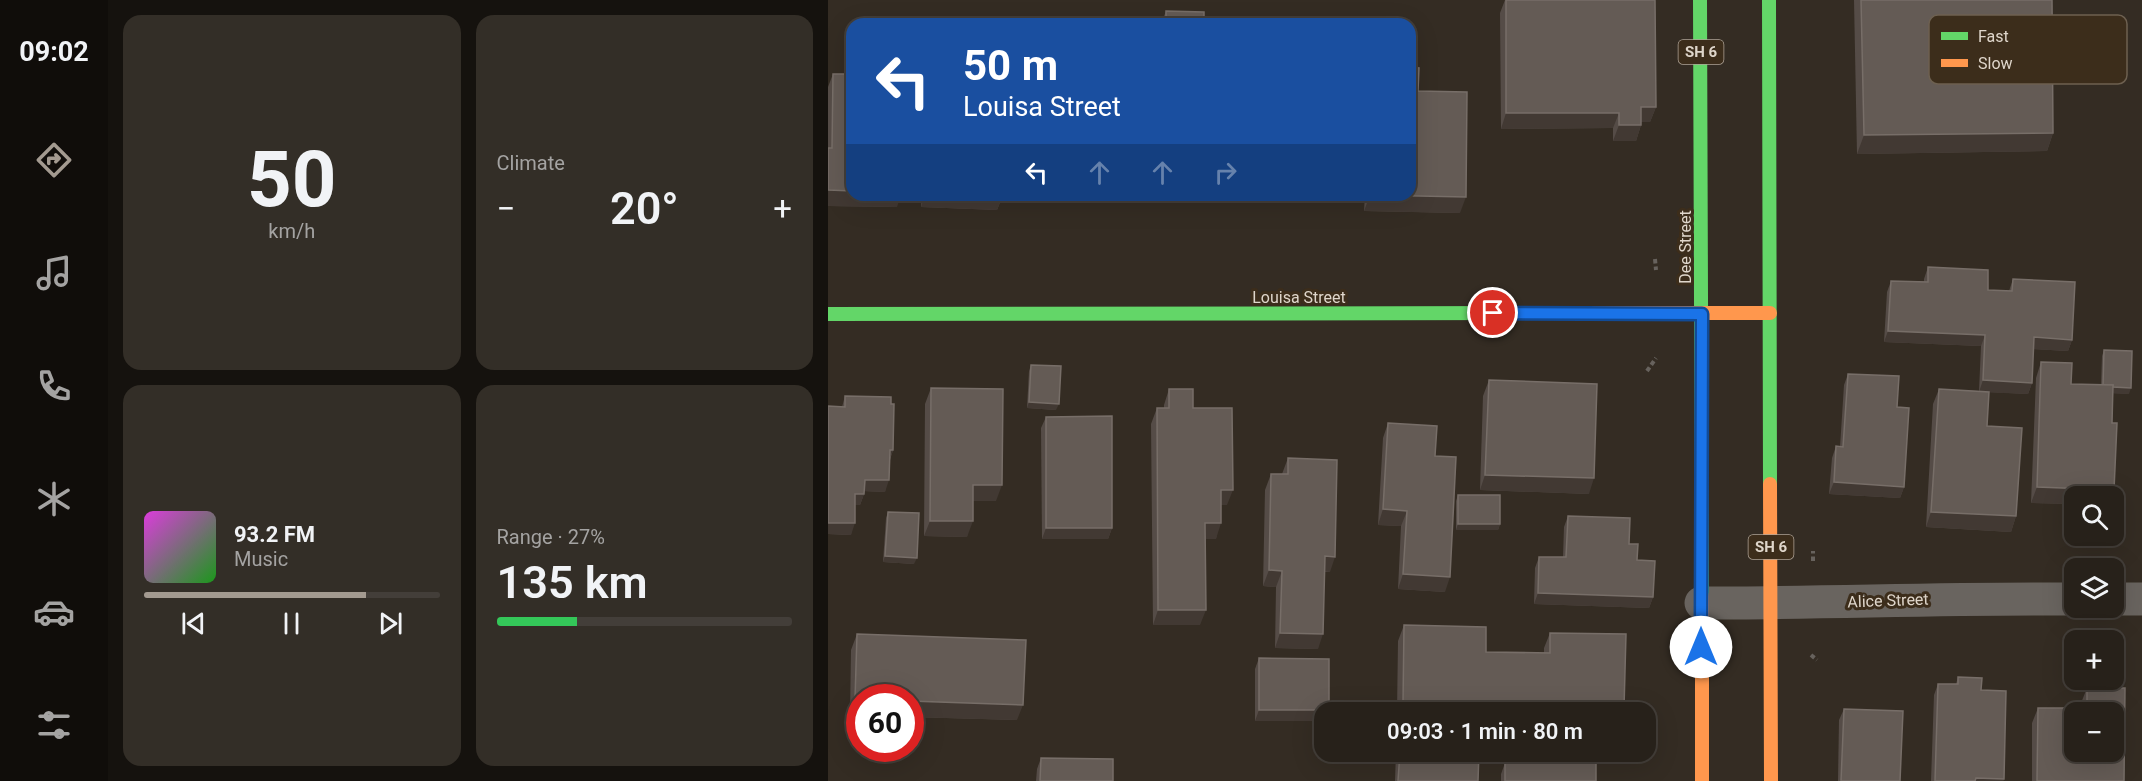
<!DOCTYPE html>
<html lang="en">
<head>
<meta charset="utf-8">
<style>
	:root { --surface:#27211a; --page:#332e27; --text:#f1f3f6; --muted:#a4a3a2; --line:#433e39; --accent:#a39a90 }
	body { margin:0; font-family:Roboto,sans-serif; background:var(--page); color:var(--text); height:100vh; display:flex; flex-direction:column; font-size:22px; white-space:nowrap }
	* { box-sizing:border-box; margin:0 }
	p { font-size:20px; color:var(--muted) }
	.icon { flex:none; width:33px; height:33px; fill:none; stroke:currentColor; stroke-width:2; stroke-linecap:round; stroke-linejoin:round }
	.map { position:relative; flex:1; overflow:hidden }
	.details { display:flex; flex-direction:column; gap:15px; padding:15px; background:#15120e; width:720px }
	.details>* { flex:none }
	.hud { position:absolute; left:18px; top:18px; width:570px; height:183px; border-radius:18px; box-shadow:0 6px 24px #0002,0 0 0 2px var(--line); background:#1a4fa0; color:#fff; overflow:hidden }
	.controls { position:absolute; left:1236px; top:486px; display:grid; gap:12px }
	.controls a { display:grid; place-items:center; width:60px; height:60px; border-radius:12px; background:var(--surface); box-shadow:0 6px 24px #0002,0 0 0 2px var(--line); font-size:30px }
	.speed { position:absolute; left:18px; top:684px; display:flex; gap:12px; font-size:30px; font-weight:700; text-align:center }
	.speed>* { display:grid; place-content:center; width:78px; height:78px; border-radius:50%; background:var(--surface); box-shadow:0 6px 24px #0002,0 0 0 2px var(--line); line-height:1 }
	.speed .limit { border:9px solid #d22; background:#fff; color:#111 }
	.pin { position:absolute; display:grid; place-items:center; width:51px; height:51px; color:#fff; margin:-26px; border:3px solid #fff; border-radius:50%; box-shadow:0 2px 6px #0007 }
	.me { position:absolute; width:66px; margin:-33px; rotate:0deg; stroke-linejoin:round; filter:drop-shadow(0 0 4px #0008) }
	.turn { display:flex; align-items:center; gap:21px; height:126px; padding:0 18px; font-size:27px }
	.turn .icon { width:78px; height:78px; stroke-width:2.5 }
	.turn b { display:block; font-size:42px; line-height:51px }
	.lanes { display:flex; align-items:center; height:57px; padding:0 18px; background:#0003; justify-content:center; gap:30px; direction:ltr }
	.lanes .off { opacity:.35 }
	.big { font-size:45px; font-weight:600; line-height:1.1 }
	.details .tile { flex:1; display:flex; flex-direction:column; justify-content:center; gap:9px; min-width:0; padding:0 21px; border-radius:18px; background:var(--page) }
	.details .dial { align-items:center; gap:0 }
	.dial b { font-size:78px; line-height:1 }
	.song { display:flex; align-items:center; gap:18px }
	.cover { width:72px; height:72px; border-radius:9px; background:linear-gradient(135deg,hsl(300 70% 55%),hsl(120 70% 35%)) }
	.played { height:6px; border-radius:3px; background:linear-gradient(90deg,var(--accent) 75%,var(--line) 75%) }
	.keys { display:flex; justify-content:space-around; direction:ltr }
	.heat { display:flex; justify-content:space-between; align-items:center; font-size:33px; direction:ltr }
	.charge { height:9px; border-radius:4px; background:linear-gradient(90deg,#34c759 27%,var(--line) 0) }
	.details .tiles { flex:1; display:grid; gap:15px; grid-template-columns:repeat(2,1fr) }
	.trip { position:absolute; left:486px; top:702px; width:342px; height:60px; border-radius:18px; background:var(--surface); box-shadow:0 6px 24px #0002,0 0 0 2px var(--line); font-weight:600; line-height:60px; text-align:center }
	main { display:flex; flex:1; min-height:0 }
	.menu { display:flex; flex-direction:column; width:108px; justify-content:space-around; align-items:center; background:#100d0a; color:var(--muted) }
	.menu .icon { width:42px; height:42px }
	.menu .on { color:var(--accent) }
	.menu b { font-size:27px; color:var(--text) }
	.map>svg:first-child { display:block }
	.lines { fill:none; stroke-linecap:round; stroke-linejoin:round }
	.path { stroke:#67625d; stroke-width:4; stroke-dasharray:4.5 3; stroke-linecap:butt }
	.street { stroke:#69645f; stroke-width:33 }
	.fast { stroke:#63d668; stroke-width:14 }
	.slow { stroke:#ff974d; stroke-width:14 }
	.wall { fill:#554c47 }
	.shaded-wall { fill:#423933 }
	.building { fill:#645b55; stroke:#776e68; stroke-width:1.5; fill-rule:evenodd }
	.route-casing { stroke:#114b97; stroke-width:15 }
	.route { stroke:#1a73e8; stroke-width:10 }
	.labels { text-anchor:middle; stroke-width:6; stroke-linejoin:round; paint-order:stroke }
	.shield { fill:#3c2d1b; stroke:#aea396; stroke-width:1.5 }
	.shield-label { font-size:15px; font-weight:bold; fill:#dfd6cb }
	.street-label { font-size:16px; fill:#dfd6cb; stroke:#3c2d1b }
	.key { fill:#3c2d1b; stroke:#6d6050; stroke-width:1.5 }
	.key-label { font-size:16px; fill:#dfd6cb }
</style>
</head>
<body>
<main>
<nav class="menu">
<b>09:02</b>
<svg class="icon on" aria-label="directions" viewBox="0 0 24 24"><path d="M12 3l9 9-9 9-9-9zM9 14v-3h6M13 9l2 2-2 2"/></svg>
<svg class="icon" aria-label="music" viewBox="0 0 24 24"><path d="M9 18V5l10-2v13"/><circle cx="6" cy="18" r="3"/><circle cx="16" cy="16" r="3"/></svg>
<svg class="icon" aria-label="phone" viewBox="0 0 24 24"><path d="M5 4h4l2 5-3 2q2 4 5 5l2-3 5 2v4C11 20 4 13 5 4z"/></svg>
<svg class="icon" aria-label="climate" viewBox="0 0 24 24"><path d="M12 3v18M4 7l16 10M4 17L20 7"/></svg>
<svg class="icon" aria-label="car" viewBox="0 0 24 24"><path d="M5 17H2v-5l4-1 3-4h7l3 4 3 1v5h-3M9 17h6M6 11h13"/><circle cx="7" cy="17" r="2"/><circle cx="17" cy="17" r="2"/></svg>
<svg class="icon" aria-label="filters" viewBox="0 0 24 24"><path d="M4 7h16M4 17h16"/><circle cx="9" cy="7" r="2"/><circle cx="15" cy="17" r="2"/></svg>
</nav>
<section class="details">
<div class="tiles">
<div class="tile dial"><b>50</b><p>km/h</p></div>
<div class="tile"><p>Climate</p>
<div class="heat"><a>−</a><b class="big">20°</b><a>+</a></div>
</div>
<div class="tile">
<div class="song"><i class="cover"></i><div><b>93.2 FM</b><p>Music</p></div></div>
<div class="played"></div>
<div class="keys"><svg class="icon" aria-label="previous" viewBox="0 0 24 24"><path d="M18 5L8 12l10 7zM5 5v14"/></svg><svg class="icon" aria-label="pause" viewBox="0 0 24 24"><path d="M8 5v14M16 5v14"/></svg><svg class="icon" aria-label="next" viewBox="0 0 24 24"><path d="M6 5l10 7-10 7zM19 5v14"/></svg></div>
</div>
<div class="tile"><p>Range · 27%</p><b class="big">135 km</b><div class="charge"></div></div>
</div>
</section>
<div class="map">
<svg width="1314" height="781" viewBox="0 0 1314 781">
	<rect width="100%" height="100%" fill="#342c23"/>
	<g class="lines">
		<!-- path -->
		<g class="path">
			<polyline points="827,259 828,270"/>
			<polyline points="819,371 828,358"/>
			<polyline points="985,561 985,551"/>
			<polyline points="983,655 989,660"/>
		</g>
		<!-- street -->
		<g class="street">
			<polyline points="1286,599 1314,599"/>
			<path d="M873,603C998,603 1122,598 1246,599"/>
		</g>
		<!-- fast -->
		<g class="fast">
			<polyline points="872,0 874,596"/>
			<polyline points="941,0 942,484"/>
			<polyline points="0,314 723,313"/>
		</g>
		<!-- slow -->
		<g class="slow">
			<polyline points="723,313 942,313"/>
			<polyline points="942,484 943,781"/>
			<polyline points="874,596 874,781"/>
		</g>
	</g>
	<!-- wall -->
	<g class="wall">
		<polygon points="677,0 827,0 828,107 822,122 813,122 813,125 808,141 785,141 785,128 673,129 672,13"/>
		<polygon points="1026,0 1224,0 1225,133 1219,151 1029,154"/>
		<polygon points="338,11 376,24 333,24"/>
		<polygon points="5,74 69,207 0,206 0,87"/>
		<polygon points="590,91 632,213 536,211 537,195 582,195"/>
		<polygon points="94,195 175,195 169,210 93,207"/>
		<polygon points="1100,267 1160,290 1181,291 1185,279 1244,340 1240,351 1205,349 1204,383 1200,394 1161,392 1159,426 1188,516 1183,532 1098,527 1105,404 1111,389 1151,391 1153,346 1056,342 1059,292 1063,281 1096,282 1096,279"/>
		<polygon points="1276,350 1301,394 1285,393 1284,423 1286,490 1284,496 1246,496 1246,504 1203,503 1208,378 1213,362 1243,384 1273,385 1274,356"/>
		<polygon points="203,365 228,410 199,408 201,371"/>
		<polygon points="1020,374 1069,407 1076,487 1072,498 1001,494 1004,458 1008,446 1012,447 1016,385"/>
		<polygon points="661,380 761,494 652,490 655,396"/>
		<polygon points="103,388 168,501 145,501 139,537 96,536 97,404"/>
		<polygon points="341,389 365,408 399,505 393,505 388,539 378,539 372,625 325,625 323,424 329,408 336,408 336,405"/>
		<polygon points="17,396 65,450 62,460 57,492 36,491 36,494 32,505 27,505 23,535 0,534 0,406 14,407"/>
		<polygon points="218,417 284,528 280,539 214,539 213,428"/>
		<polygon points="560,423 607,456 617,592 570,589 573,526 550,525 555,438"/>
		<polygon points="460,458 502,572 497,572 490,649 447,648 448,587 435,586 437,490 443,474 454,474"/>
		<polygon points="630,495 672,524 670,530 628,530 628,501"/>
		<polygon points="60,512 86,564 55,562 58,518"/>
		<polygon points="740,516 801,544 809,560 825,597 821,608 706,604 707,568 711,557 735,557 736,527"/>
		<polygon points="576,625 658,652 716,653 716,648 722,633 795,712 569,712 570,641"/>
		<polygon points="29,634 189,720 82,717 82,698 32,698 32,715 22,715 23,650"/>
		<polygon points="431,658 496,721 427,721 427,669"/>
		<polygon points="1130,677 1153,690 1176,779 1175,781 1103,781 1106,695 1110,684 1128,684"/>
		<polygon points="1259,688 1296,781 1204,781 1204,723 1210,708 1253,708 1253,703"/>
		<polygon points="1016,709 1072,781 1010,781 1011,720"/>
		<polygon points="568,752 651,752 650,781 567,781"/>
		<polygon points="213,758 285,781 208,781 209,769"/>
		<polygon points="677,763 768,781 673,781 673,774"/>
	</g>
	<!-- shaded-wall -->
	<g class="shaded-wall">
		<polygon points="813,107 828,107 822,122 807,122"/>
		<polygon points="678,113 791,113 785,128 673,129"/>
		<polygon points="791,125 813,125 808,141 785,141"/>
		<polygon points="1225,133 1219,151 1029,154 1036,135"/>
		<polygon points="0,190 24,191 24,195 73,195 69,207 0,206"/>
		<polygon points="97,195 175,195 169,210 93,207"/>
		<polygon points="542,195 638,197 632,213 536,211"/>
		<polygon points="1060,331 1157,335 1153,346 1056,342"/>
		<polygon points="1206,337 1244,340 1240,351 1202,349"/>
		<polygon points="1155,380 1204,383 1200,394 1151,392"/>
		<polygon points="1275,387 1303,388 1301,394 1273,393"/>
		<polygon points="201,402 231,404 228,410 199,408"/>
		<polygon points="62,450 65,450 61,461"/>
		<polygon points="657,475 766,478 761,494 652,490"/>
		<polygon points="37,480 61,480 57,492 33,491"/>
		<polygon points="1006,482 1076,487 1072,498 1001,494"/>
		<polygon points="145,485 174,485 168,501 139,501"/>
		<polygon points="1209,487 1286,490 1284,496 1246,496 1246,504 1203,503"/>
		<polygon points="393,490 405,490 399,505 387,505"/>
		<polygon points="27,494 36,494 32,505 23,505"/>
		<polygon points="555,509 579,511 573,526 550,525"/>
		<polygon points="1103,512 1188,516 1183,532 1098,527"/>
		<polygon points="102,521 145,521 139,537 96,536"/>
		<polygon points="0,523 27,523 23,535 0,534"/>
		<polygon points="377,523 393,523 388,539 372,539"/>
		<polygon points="630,524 672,524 670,530 628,530"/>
		<polygon points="218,528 284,528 280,539 214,539"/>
		<polygon points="57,556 89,558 86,564 55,562"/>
		<polygon points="497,556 507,557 502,572 492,571"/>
		<polygon points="441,570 454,571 448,587 435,586"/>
		<polygon points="575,574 622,577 617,592 570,589"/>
		<polygon points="710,593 825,597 821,608 706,604"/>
		<polygon points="330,610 378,610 372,625 325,625"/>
		<polygon points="452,633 495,634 490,649 447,648"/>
		<polygon points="27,699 32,700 32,715 22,715"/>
		<polygon points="82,701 195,705 189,720 82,717"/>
		<polygon points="575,704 796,708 795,712 572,712"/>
		<polygon points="431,710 501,710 500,712 496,712 496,721 427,721"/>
		<polygon points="1148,778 1176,779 1175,781 1146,781"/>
	</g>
	<!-- building -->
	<g class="building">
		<polygon points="678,0 827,0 828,107 813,107 813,125 791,125 791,113 678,113"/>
		<polygon points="1033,0 1224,0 1225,133 1036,135"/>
		<polygon points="338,11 376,12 376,24 338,24"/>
		<polygon points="582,67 591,68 590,91 639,92 638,197 542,195 582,195"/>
		<polygon points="5,74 24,74 24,191 0,190 0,148 4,148"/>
		<polygon points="1100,267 1160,270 1160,290 1184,291 1185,279 1247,282 1244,340 1206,337 1204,383 1155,380 1157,335 1060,331 1063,281 1100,282"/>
		<polygon points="1276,350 1304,351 1303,388 1285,387 1285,385 1275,385"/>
		<polygon points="1213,362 1244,363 1243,384 1285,385 1284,423 1289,423 1286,490 1209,487"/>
		<polygon points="203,365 233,366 231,404 201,402"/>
		<polygon points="1020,374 1071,376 1069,407 1081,408 1076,487 1006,482 1008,446 1015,447"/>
		<polygon points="661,380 769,384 766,478 657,475"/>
		<polygon points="103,388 175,389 174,485 145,485 145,521 102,521"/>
		<polygon points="341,389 365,389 365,408 404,408 405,490 393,490 393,523 377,523 378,610 330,610 329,408 341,408"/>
		<polygon points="1111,389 1161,392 1159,426 1194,428 1188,516 1103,512"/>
		<polygon points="17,396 63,397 63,404 66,404 65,450 62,450 61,480 37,480 36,494 27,494 27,523 0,523 0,406 17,407"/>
		<polygon points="284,416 284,528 218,528 218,417"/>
		<polygon points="560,423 609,426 607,456 628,457 622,577 575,574 579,511 555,509"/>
		<polygon points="460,458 509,460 507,557 497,556 495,634 452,633 454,571 441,570 443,474 460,474"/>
		<rect x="630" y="495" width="42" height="29"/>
		<polygon points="60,512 91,513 89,558 57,556"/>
		<polygon points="740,516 802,518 801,544 810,544 809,560 827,561 825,597 710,593 711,557 738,557"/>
		<polygon points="576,625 658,627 658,652 722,653 722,633 798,634 796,708 575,704"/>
		<polygon points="29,634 198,640 195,705 82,701 82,698 32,698 32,700 27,699"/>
		<polygon points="431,658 501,659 501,710 431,710"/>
		<polygon points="1130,677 1154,678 1153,690 1178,691 1176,779 1148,778 1147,781 1107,781 1110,684 1130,684"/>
		<path d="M1259,688H1297L1296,781H1209L1210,708H1259ZM1246,712H1286V752H1246Z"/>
		<polygon points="1016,709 1075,711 1072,781 1013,781"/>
		<polygon points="572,752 651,752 650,781 570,781"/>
		<polygon points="213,758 285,759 285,781 212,781"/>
		<rect x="677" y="763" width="91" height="18"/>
	</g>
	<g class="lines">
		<defs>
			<polyline id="route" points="665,313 874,314 873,647"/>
		</defs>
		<!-- route casing -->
		<use href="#route" class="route-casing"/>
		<!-- route -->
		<use href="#route" class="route"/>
	</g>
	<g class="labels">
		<!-- shield labels -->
		<g class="shield">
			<rect x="850.5" y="40" width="45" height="24" rx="4.5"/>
			<rect x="920.5" y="535" width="45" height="24" rx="4.5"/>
		</g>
		<g class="shield-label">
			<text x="873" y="57">SH 6</text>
			<text x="943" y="552">SH 6</text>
		</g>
		<!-- street labels -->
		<g class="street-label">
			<text transform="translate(857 247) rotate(-90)" y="6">Dee Street</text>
			<text x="471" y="303">Louisa Street</text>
			<text transform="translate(1060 600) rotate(-2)" y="6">Alice Street</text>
		</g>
	</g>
	<!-- legend -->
	<rect x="1101" y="15" width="198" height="69" rx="9" class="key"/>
	<rect x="1113" y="32" width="27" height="8" fill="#63d668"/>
	<rect x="1113" y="59" width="27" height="8" fill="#ff974d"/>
	<g class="key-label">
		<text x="1150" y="42">Fast</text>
		<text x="1150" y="69">Slow</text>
	</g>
</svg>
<div class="controls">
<a><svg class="icon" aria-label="search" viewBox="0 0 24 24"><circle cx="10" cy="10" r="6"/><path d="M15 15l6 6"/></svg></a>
<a><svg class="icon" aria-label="layers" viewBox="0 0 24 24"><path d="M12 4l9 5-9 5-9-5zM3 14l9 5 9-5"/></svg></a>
<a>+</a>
<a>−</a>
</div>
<div class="speed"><div class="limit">60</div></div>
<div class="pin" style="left:665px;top:313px;background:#d93025"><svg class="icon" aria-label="arrive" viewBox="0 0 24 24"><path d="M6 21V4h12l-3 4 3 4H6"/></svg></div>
<svg class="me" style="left:873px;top:647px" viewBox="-20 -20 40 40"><circle r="19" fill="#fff"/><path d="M0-13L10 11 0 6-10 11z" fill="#1a73e8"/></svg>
<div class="trip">09:03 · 1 min · 80 m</div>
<div class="hud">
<div class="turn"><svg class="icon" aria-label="left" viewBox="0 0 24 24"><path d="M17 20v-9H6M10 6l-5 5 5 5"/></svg><div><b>50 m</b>Louisa Street</div></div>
<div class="lanes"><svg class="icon" aria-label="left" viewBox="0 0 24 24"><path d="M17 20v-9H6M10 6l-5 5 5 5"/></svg><svg class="icon off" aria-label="ahead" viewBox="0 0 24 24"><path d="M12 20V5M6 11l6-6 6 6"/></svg><svg class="icon off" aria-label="ahead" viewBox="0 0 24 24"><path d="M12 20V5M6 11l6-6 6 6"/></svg><svg class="icon off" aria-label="right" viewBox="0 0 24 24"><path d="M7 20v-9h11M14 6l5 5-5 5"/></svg></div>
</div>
</div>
</main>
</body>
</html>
